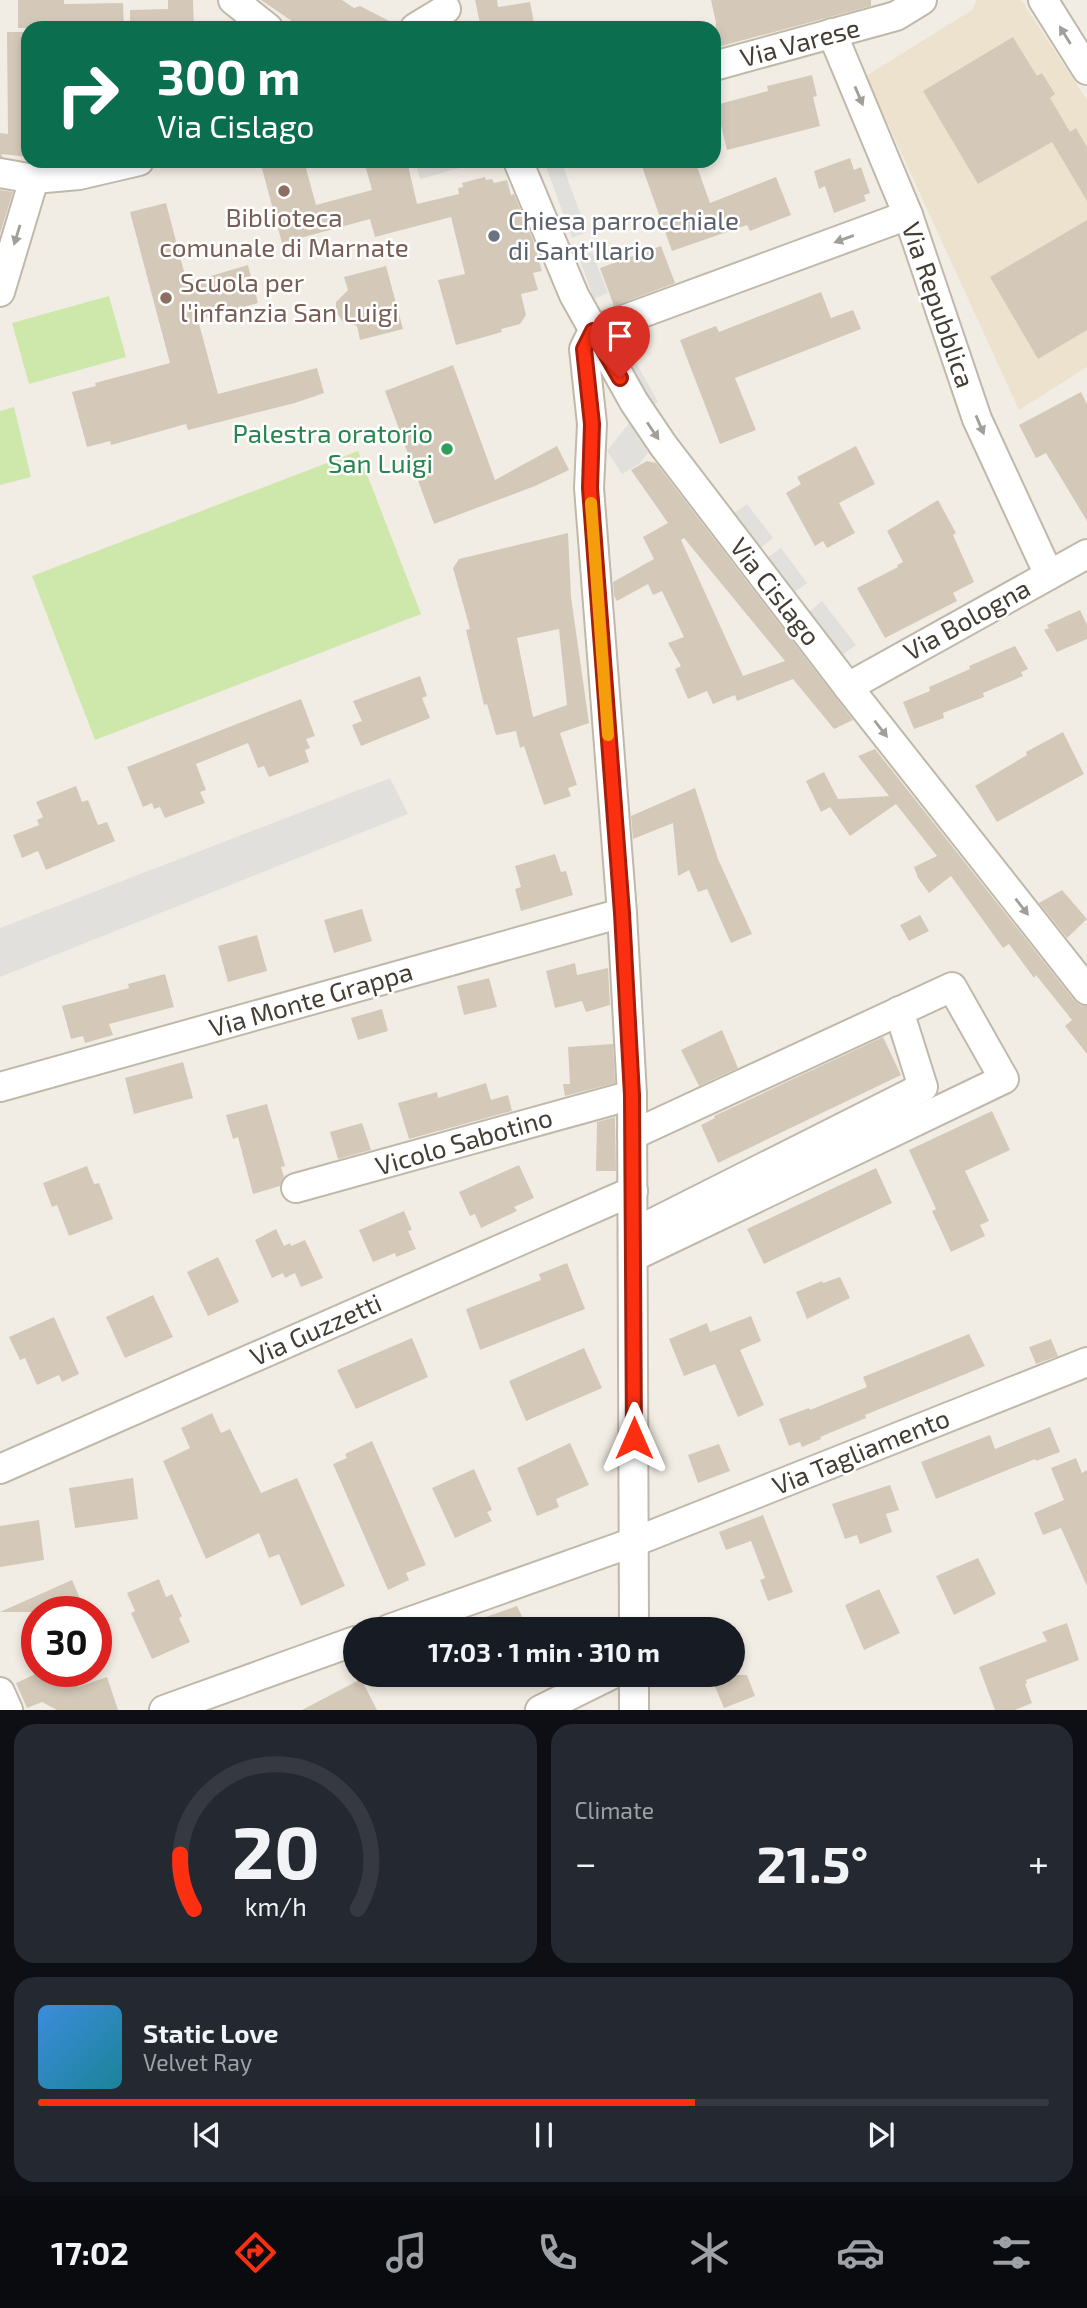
<!DOCTYPE html>
<html lang="en">
<head>
<meta charset="utf-8">
<style>
	:root { --surface:#171b24; --page:#242831; --text:#f1f3f6; --muted:#9ea1a6; --line:#363941; --accent:#fc2f11 }
	body { margin:0; font-family:"Exo 2",sans-serif; background:var(--page); color:var(--text); height:100vh; display:flex; flex-direction:column; font-size:26px; white-space:nowrap }
	* { box-sizing:border-box; margin:0 }
	p { font-size:23px; color:var(--muted) }
	.icon { flex:none; width:38px; height:38px; fill:none; stroke:currentColor; stroke-width:2; stroke-linecap:round; stroke-linejoin:round }
	.map { position:relative; height:1710px; overflow:hidden }
	.drawer { display:flex; flex-direction:column; gap:14px; padding:14px; background:#0d0f14; flex:1 }
	.drawer>* { flex:none }
	.banner { position:absolute; left:21px; top:21px; width:700px; height:147px; border-radius:21px; box-shadow:0 4px 10px #0003; background:#0b6e4f; color:#fff; overflow:hidden }
	.speed { position:absolute; left:21px; top:1596px; display:flex; gap:14px; font-size:35px; font-weight:700; text-align:center }
	.speed>* { display:grid; place-content:center; width:91px; height:91px; border-radius:50%; background:var(--surface); box-shadow:0 4px 10px #0003; line-height:1 }
	.speed .limit { border:10px solid #d22; background:#fff; color:#111 }
	.pin { position:absolute; display:grid; place-items:center; width:60px; height:60px; color:#fff; margin:-72px -30px; border-radius:50% 50% 50% 0; rotate:-45deg; box-shadow:0 0 7px #0007 }
	.pin .icon { rotate:45deg }
	.me { position:absolute; width:77px; margin:-38px; rotate:0deg; stroke-linejoin:round; filter:drop-shadow(0 0 5px #0008) }
	.turn { display:flex; align-items:center; gap:24px; height:147px; padding:0 21px; font-size:32px }
	.turn .icon { width:91px; height:91px; stroke-width:2.5 }
	.turn b { display:block; font-size:49px; line-height:60px }
	.big { font-size:52px; font-weight:700; line-height:1.1 }
	.drawer .card { flex:1; display:flex; flex-direction:column; justify-content:center; gap:10px; min-width:0; padding:0 24px; border-radius:21px; background:var(--page) }
	.drawer .dial { align-items:center; gap:0 }
	.dial svg { height:182px; overflow:visible; fill:none; stroke:var(--line); stroke-width:7; stroke-linecap:round; text-anchor:middle }
	.dial text { fill:var(--text); stroke:none }
	.song { display:flex; align-items:center; gap:21px }
	.cover { width:84px; height:84px; border-radius:10px; background:linear-gradient(135deg,hsl(210 70% 55%),hsl(190 70% 35%)) }
	.played { height:7px; border-radius:4px; background:linear-gradient(90deg,var(--accent) 65%,var(--line) 65%) }
	.keys { display:flex; justify-content:space-around; direction:ltr }
	.heat { display:flex; justify-content:space-between; align-items:center; font-size:38px; direction:ltr }
	.drawer .tiles { flex:1; display:grid; gap:14px; grid-template-columns:1fr 1fr }
	.card:last-child { grid-column:span 2 }
	.trip { position:absolute; left:343px; top:1617px; width:402px; height:70px; border-radius:35px; background:var(--surface); box-shadow:0 4px 10px #0003; font-weight:700; line-height:70px; text-align:center }
	.tab-bar { display:flex; height:112px; justify-content:space-around; align-items:center; background:#090b0e; color:var(--muted) }
	.tab-bar .icon { width:49px; height:49px }
	.tab-bar .active { color:var(--accent) }
	.tab-bar b { font-size:32px; color:var(--text) }
	.map>svg:first-child { display:block }
	.education { fill:#ece2cd }
	.green { fill:#cee7ab }
	.parking { fill:#e2e0dc }
	.building { fill:#d4c9b9; fill-rule:evenodd }
	.lines { fill:none; stroke-linecap:round; stroke-linejoin:round }
	.minor-casing { stroke:#c0b8a9; stroke-width:32 }
	.minor { stroke:#fff; stroke-width:28 }
	.oneway { fill:#a29e9a }
	.route-casing { stroke:#a41f0b; stroke-width:18 }
	.route { stroke:#fc2f11; stroke-width:12 }
	.slow { stroke:#f59e0b; stroke-width:12 }
	.education-dot { fill:#8d6e63; stroke:#fff; stroke-width:2.5 }
	.worship-dot { fill:#6b7280; stroke:#fff; stroke-width:2.5 }
	.leisure-dot { fill:#2e9e5b; stroke:#fff; stroke-width:2.5 }
	.labels { text-anchor:middle; stroke-width:5; stroke-linejoin:round; paint-order:stroke }
	.street-label { font-size:26px; fill:#443d34; stroke:#fff }
	.education-label { font-size:26px; fill:#785e54; stroke:#fff }
	.worship-label { font-size:26px; fill:#5b616d; stroke:#fff; text-anchor:start }
	.leisure-label { font-size:26px; fill:#27864d; stroke:#fff; text-anchor:end }
</style>
</head>
<body>
<div class="map">
<svg width="1087" height="1710" viewBox="0 0 1087 1710">
	<rect width="100%" height="100%" fill="#f2ede4"/>
	<!-- education -->
	<polygon class="education" points="977,0 1021,0 1087,100 1087,367 1019,410 866,76 972,10"/>
	<!-- green -->
	<g class="green">
		<polygon points="109,296 126,357 29,384 12,323"/>
		<polygon points="14,407 31,477 0,485 0,411"/>
		<polygon points="358,451 421,614 95,740 32,576"/>
	</g>
	<!-- parking -->
	<g class="parking">
		<polygon points="415,161 485,161 420,179"/>
		<polygon points="544,161 561,161 587,232 572,238"/>
		<polygon points="592,252 608,293 594,299 579,257"/>
		<polygon points="629,350 658,402 647,408 619,355"/>
		<polygon points="630,422 648,453 639,464 622,474 607,451"/>
		<polygon points="747,504 773,538 759,549 733,514"/>
		<polygon points="781,548 807,583 793,593 767,558"/>
		<polygon points="822,601 856,645 842,655 809,612"/>
		<polygon points="390,778 408,814 0,977 0,928"/>
	</g>
	<!-- building -->
	<g class="building">
		<polygon points="18,0 64,0 64,4 123,3 124,28 18,28"/>
		<polygon points="168,0 193,0 194,28 130,28 130,10 168,9"/>
		<polygon points="261,0 342,0 354,8 360,6 399,26 398,28 302,28"/>
		<polygon points="475,0 497,0 498,7 530,2 534,23 526,24 527,28 481,28"/>
		<polygon points="711,0 871,0 871,6 714,48 716,23"/>
		<polygon points="7,32 28,32 28,157 1,154 3,157 0,157 0,133 8,134"/>
		<polygon points="1013,37 1037,76 1042,73 1055,94 1050,98 1070,132 1076,128 1087,147 1087,201 1052,142 978,184 923,91"/>
		<polygon points="812,75 817,96 813,97 820,126 727,150 716,105 768,91 767,86"/>
		<polygon points="850,158 854,170 861,167 870,193 864,195 866,201 834,213 825,186 819,189 814,171"/>
		<polygon points="260,161 304,161 316,205 372,190 364,161 407,161 417,204 459,194 458,188 463,187 462,183 485,177 486,180 492,179 494,183 507,180 511,195 514,194 533,240 542,271 533,273 538,290 521,294 526,315 520,324 501,329 502,332 456,345 438,280 465,274 451,217 375,237 370,219 282,243"/>
		<polygon points="640,161 695,161 710,203 776,177 791,215 750,231 747,225 672,251"/>
		<polygon points="0,190 13,192 0,234"/>
		<polygon points="166,203 187,283 248,265 258,303 198,320 218,394 317,368 324,393 295,403 188,430 186,424 111,445 110,441 87,447 72,392 96,386 95,383 170,363 130,212"/>
		<polygon points="1087,220 1087,330 1038,359 990,277"/>
		<polygon points="661,246 675,283 614,306 600,268"/>
		<polygon points="386,266 403,329 360,340 357,326 343,322 336,312 336,302 348,290 344,277"/>
		<polygon points="821,292 831,318 853,310 861,329 735,378 756,430 720,444 680,340 716,326 719,332"/>
		<polygon points="453,365 495,480 557,446 569,470 535,486 434,524 385,391"/>
		<polygon points="1081,392 1087,404 1087,521 1046,453 1036,458 1019,425"/>
		<polygon points="856,446 875,484 839,503 855,533 827,548 823,541 815,546 786,493 801,484 797,477"/>
		<path d="M647,461L656,463L853,720L834,729L793,679L737,701L735,695L713,704L707,691L688,699L675,669L681,666L668,643L684,637L662,591L653,595L648,584L617,601L614,596L613,582L654,559L643,537L668,523L631,470ZM684,538L785,661L743,676L681,540Z"/>
		<polygon points="938,500 956,533 953,535 974,582 953,593 957,601 885,638 857,588 898,567 897,565 903,562 887,531"/>
		<path d="M568,533L571,597L589,723L560,733L577,785L568,788L571,796L544,805L524,746L520,748L516,731L496,735L487,704L484,705L466,630L470,629L453,568L459,559ZM559,629L567,705L533,717L517,638Z"/>
		<polygon points="1080,610 1087,625 1087,639 1057,652 1044,630 1049,628 1047,625"/>
		<polygon points="1015,646 1028,669 1021,672 1023,676 983,693 984,697 943,713 944,718 914,729 903,702 930,691 929,687 970,669 969,666"/>
		<polygon points="420,676 427,696 422,698 430,718 361,746 352,725 362,721 353,701"/>
		<polygon points="301,699 315,736 306,739 310,748 305,750 309,762 269,777 264,766 258,768 248,743 196,764 206,790 200,792 205,803 165,818 160,807 154,809 152,803 143,807 127,767"/>
		<polygon points="1063,732 1084,774 997,822 975,786 1027,755 1026,752"/>
		<polygon points="875,749 1074,1000 1080,1005 1087,1006 1087,1054 1065,1026 1072,1020 1036,975 1034,978 1009,944 1003,948 951,876 929,893 918,878 914,867 937,856 896,804 850,836 830,807 821,812 806,781 824,772 838,799 889,796 858,756"/>
		<polygon points="76,786 82,802 88,800 98,825 107,822 115,841 46,870 38,851 22,858 13,835 39,825 37,820 43,817 36,802"/>
		<polygon points="695,788 718,859 752,934 731,943 707,889 698,892 689,870 678,876 673,823 633,839 631,816"/>
		<polygon points="555,854 561,872 566,871 573,895 521,911 515,889 521,887 515,866"/>
		<polygon points="1062,890 1087,919 1067,938 1039,903"/>
		<polygon points="362,909 372,941 334,953 324,920"/>
		<polygon points="920,915 929,931 909,941 900,925"/>
		<polygon points="257,935 267,971 228,982 218,946"/>
		<polygon points="575,963 577,975 608,968 610,1005 586,1012 582,1001 555,1008 546,971"/>
		<polygon points="165,974 174,1007 109,1024 113,1035 85,1043 83,1036 71,1039 62,1006 129,988 128,984"/>
		<polygon points="489,978 497,1007 464,1015 457,986"/>
		<polygon points="382,1009 388,1031 358,1040 351,1018"/>
		<polygon points="722,1030 738,1068 699,1086 681,1050"/>
		<polygon points="883,1037 901,1075 718,1163 701,1125 715,1118 714,1116"/>
		<polygon points="613,1044 615,1083 565,1096 563,1084 570,1084 568,1047"/>
		<polygon points="183,1062 193,1098 134,1114 125,1078"/>
		<polygon points="486,1083 491,1100 508,1095 512,1111 409,1139 398,1103 437,1092 438,1098"/>
		<polygon points="267,1104 285,1166 281,1167 284,1177 280,1186 253,1194 238,1137 233,1139 226,1115"/>
		<polygon points="992,1111 1010,1150 965,1171 989,1221 980,1225 985,1236 951,1252 932,1211 936,1209 909,1150"/>
		<polygon points="615,1117 616,1171 596,1171 597,1122"/>
		<polygon points="362,1123 371,1150 338,1159 330,1132"/>
		<polygon points="519,1165 534,1198 514,1207 517,1211 481,1228 475,1214 470,1216 459,1192"/>
		<polygon points="87,1166 94,1184 99,1183 113,1219 69,1236 57,1205 52,1207 43,1183"/>
		<polygon points="876,1168 892,1203 764,1264 747,1229"/>
		<polygon points="404,1211 412,1230 408,1231 416,1249 396,1257 395,1253 373,1262 359,1230"/>
		<polygon points="276,1229 284,1246 290,1243 291,1246 305,1240 323,1278 301,1287 295,1273 285,1278 283,1273 272,1278 255,1240"/>
		<polygon points="218,1257 239,1302 208,1316 187,1272"/>
		<polygon points="567,1263 585,1309 480,1350 466,1309 541,1280 539,1274"/>
		<polygon points="840,1277 850,1298 807,1319 796,1292 822,1281 823,1283"/>
		<polygon points="153,1295 173,1337 125,1358 106,1317"/>
		<polygon points="751,1316 761,1341 740,1350 764,1405 738,1417 715,1364 684,1376 669,1339 707,1323 710,1332"/>
		<polygon points="54,1317 79,1374 62,1382 59,1375 37,1385 25,1358 20,1360 9,1337"/>
		<polygon points="969,1334 985,1366 865,1415 866,1418 820,1437 821,1439 802,1447 800,1442 789,1446 779,1419 809,1408 810,1410 867,1387 863,1377"/>
		<polygon points="412,1338 428,1377 356,1409 337,1370"/>
		<polygon points="1051,1339 1058,1356 1036,1364 1029,1347"/>
		<polygon points="584,1348 602,1388 526,1421 509,1381"/>
		<polygon points="212,1413 221,1433 230,1429 261,1493 297,1478 345,1586 301,1606 279,1554 269,1558 259,1533 206,1559 163,1461 190,1448 181,1428"/>
		<polygon points="1050,1427 1060,1452 1036,1461 1035,1459 936,1499 921,1462 990,1435 995,1449"/>
		<polygon points="372,1441 426,1565 406,1573 409,1580 388,1590 333,1464 347,1458 345,1454"/>
		<polygon points="570,1443 589,1485 556,1499 559,1507 537,1516 517,1468"/>
		<polygon points="719,1444 730,1471 698,1483 688,1455"/>
		<polygon points="1076,1458 1082,1473 1087,1470 1087,1586 1061,1528 1043,1535 1034,1513 1064,1500 1051,1468"/>
		<polygon points="474,1469 492,1510 487,1512 492,1521 455,1538 432,1488"/>
		<polygon points="133,1478 138,1519 75,1528 69,1488"/>
		<polygon points="890,1485 899,1510 886,1514 892,1532 860,1544 857,1535 845,1539 832,1504"/>
		<polygon points="763,1515 793,1592 768,1601 760,1580 765,1578 751,1541 726,1550 719,1532"/>
		<polygon points="39,1520 44,1560 0,1567 0,1526"/>
		<polygon points="978,1558 996,1594 954,1615 936,1576"/>
		<polygon points="159,1579 166,1597 172,1594 182,1616 179,1618 190,1642 152,1659 131,1613 135,1611 127,1593"/>
		<polygon points="72,1580 86,1612 0,1612"/>
		<polygon points="879,1589 900,1633 864,1650 845,1605"/>
		<polygon points="517,1606 528,1629 460,1629 460,1626"/>
		<polygon points="1067,1623 1079,1660 1026,1680 1027,1683 1025,1684 1032,1703 1015,1710 995,1710 979,1667 1047,1641 1042,1632"/>
		<polygon points="42,1671 70,1671 78,1687 107,1677 118,1710 57,1710 42,1702 27,1708 16,1683"/>
		<polygon points="710,1675 747,1675 755,1696 724,1708"/>
		<polygon points="361,1679 377,1710 302,1710"/>
	</g>
	<g class="lines">
		<defs>
			<g id="minor">
				<polyline points="233,0 268,28"/>
				<polyline points="1043,0 1087,70"/>
				<polyline points="415,28 446,9"/>
				<polyline points="832,33 908,215 977,419 1049,575"/>
				<polyline points="714,66 896,16 922,0"/>
				<polyline points="518,161 574,295 634,402 663,445 848,687 1087,990"/>
				<polyline points="0,173 34,179 79,175 139,161"/>
				<polyline points="0,292 34,179"/>
				<polyline points="593,331 584,349 592,424 589,488 622,913 632,1095 634,1629"/>
				<polyline points="593,331 908,215"/>
				<polyline points="848,687 1087,554"/>
				<polyline points="0,1087 622,913"/>
				<polyline points="632,1135 952,987 1004,1079 633,1257"/>
				<polyline points="296,1188 632,1095"/>
				<polyline points="633,1233 923,1087 899,1011"/>
				<polyline points="0,1469 633,1191"/>
				<polyline points="389,1629 634,1542 1087,1362"/>
				<polyline points="0,1692 8,1710"/>
				<polyline points="164,1710 355,1641"/>
				<polyline points="540,1710 611,1675"/>
				<polyline points="634,1710 634,1675"/>
			</g>
		</defs>
		<!-- minor casing -->
		<use href="#minor" class="minor-casing"/>
		<!-- minor -->
		<use href="#minor" class="minor"/>
	</g>
	<!-- one-way arrows -->
	<defs><path id="oneway-solid" d="M-6-.8H1V-3.2L6.5 0L1 3.2V.8H-6Z" transform="scale(1.75)"/></defs>
	<g class="oneway">
		<use href="#oneway-solid" transform="translate(1065 35) rotate(-122)"/>
		<use href="#oneway-solid" transform="translate(859 96) rotate(67)"/>
		<use href="#oneway-solid" transform="translate(17 235) rotate(107)"/>
		<use href="#oneway-solid" transform="translate(844 239) rotate(160)"/>
		<use href="#oneway-solid" transform="translate(980 425) rotate(67)"/>
		<use href="#oneway-solid" transform="translate(653 431) rotate(56)"/>
		<use href="#oneway-solid" transform="translate(881 729) rotate(52)"/>
		<use href="#oneway-solid" transform="translate(1022 907) rotate(52)"/>
	</g>
	<g class="lines">
		<defs>
			<polyline id="route" points="620,378 593,331 584,349 592,424 590,488 622,913 632,1095 634,1438"/>
		</defs>
		<!-- route casing -->
		<use href="#route" class="route-casing"/>
		<!-- route -->
		<use href="#route" class="route"/>
		<!-- slow -->
		<polyline class="slow" points="591,503 608,735"/>
	</g>
	<!-- markers -->
	<g class="education-dot">
		<circle cx="284" cy="191" r="7"/>
		<circle cx="166" cy="298" r="7"/>
	</g>
	<circle class="worship-dot" cx="494" cy="236" r="7"/>
	<circle class="leisure-dot" cx="447" cy="449" r="7"/>
	<g class="labels">
		<!-- street labels -->
		<g class="street-label">
			<text transform="translate(800 43) rotate(-15)" y="9">Via Varese</text>
			<text transform="translate(938 305) rotate(71)" y="9">Via Repubblica</text>
			<text transform="translate(775 592) rotate(52)" y="9">Via Cislago</text>
			<text transform="translate(967 620) rotate(-29)" y="9">Via Bologna</text>
			<text transform="translate(311 1000) rotate(-16)" y="9">Via Monte Grappa</text>
			<text transform="translate(464 1142) rotate(-16)" y="9">Vicolo Sabotino</text>
			<text transform="translate(316 1330) rotate(-24)" y="9">Via Guzzetti</text>
			<text transform="translate(861 1452) rotate(-22)" y="9">Via Tagliamento</text>
		</g>
		<!-- education labels -->
		<g class="education-label">
			<text x="284" y="227">Biblioteca<tspan x="284" dy="30">comunale di Marnate</tspan></text>
			<text x="180" y="292" text-anchor="start">Scuola per<tspan x="180" dy="30">l'infanzia San Luigi</tspan></text>
		</g>
		<!-- worship labels -->
		<g class="worship-label">
			<text x="508" y="230">Chiesa parrocchiale<tspan x="508" dy="30">di Sant'Ilario</tspan></text>
		</g>
		<!-- leisure labels -->
		<g class="leisure-label">
			<text x="433" y="443">Palestra oratorio<tspan x="433" dy="30">San Luigi</tspan></text>
		</g>
	</g>
</svg>
<div class="speed"><div class="limit">30</div></div>
<div class="pin" style="left:620px;top:378px;background:#d93025"><svg class="icon" aria-label="arrive" viewBox="0 0 24 24"><path d="M6 21V4h12l-3 4 3 4H6"/></svg></div>
<svg class="me" style="left:634px;top:1438px" viewBox="-20 -20 40 40"><path d="M0-17L14 15 0 8-14 15z" fill="#fc2f11" stroke="#fff" stroke-width="4"/></svg>
<div class="trip">17:03 · 1 min · 310 m</div>
<div class="banner">
<div class="turn"><svg class="icon" aria-label="right" viewBox="0 0 24 24"><path d="M7 20v-9h11M14 6l5 5-5 5"/></svg><div><b>300 m</b>Via Cislago</div></div>
</div>
</div>
<section class="drawer">
<div class="tiles">
<div class="card dial"><svg viewBox="0 0 100 80">
<path d="M14 69A42 42 0 1 1 86 69"/>
<path d="M14 69A42 42 0 0 1 8 45" stroke="#fc2f11"/>
<text x="50" y="56" font-size="32" font-weight="700">20</text>
<text x="50" y="72" font-size="11">km/h</text>
</svg></div>
<div class="card"><p>Climate</p>
<div class="heat"><a>−</a><b class="big">21.5°</b><a>+</a></div>
</div>
<div class="card">
<div class="song"><i class="cover"></i><div><b>Static Love</b><p>Velvet Ray</p></div></div>
<div class="played"></div>
<div class="keys"><svg class="icon" aria-label="previous" viewBox="0 0 24 24"><path d="M18 5L8 12l10 7zM5 5v14"/></svg><svg class="icon" aria-label="pause" viewBox="0 0 24 24"><path d="M8 5v14M16 5v14"/></svg><svg class="icon" aria-label="next" viewBox="0 0 24 24"><path d="M6 5l10 7-10 7zM19 5v14"/></svg></div>
</div>
</div>
</section>
<nav class="tab-bar">
<b>17:02</b>
<svg class="icon active" aria-label="directions" viewBox="0 0 24 24"><path d="M12 3l9 9-9 9-9-9zM9 14v-3h6M13 9l2 2-2 2"/></svg>
<svg class="icon" aria-label="music" viewBox="0 0 24 24"><path d="M9 18V5l10-2v13"/><circle cx="6" cy="18" r="3"/><circle cx="16" cy="16" r="3"/></svg>
<svg class="icon" aria-label="phone" viewBox="0 0 24 24"><path d="M5 4h4l2 5-3 2q2 4 5 5l2-3 5 2v4C11 20 4 13 5 4z"/></svg>
<svg class="icon" aria-label="climate" viewBox="0 0 24 24"><path d="M12 3v18M4 7l16 10M4 17L20 7"/></svg>
<svg class="icon" aria-label="car" viewBox="0 0 24 24"><path d="M5 17H2v-5l4-1 3-4h7l3 4 3 1v5h-3M9 17h6M6 11h13"/><circle cx="7" cy="17" r="2"/><circle cx="17" cy="17" r="2"/></svg>
<svg class="icon" aria-label="filters" viewBox="0 0 24 24"><path d="M4 7h16M4 17h16"/><circle cx="9" cy="7" r="2"/><circle cx="15" cy="17" r="2"/></svg>
</nav>
</body>
</html>
